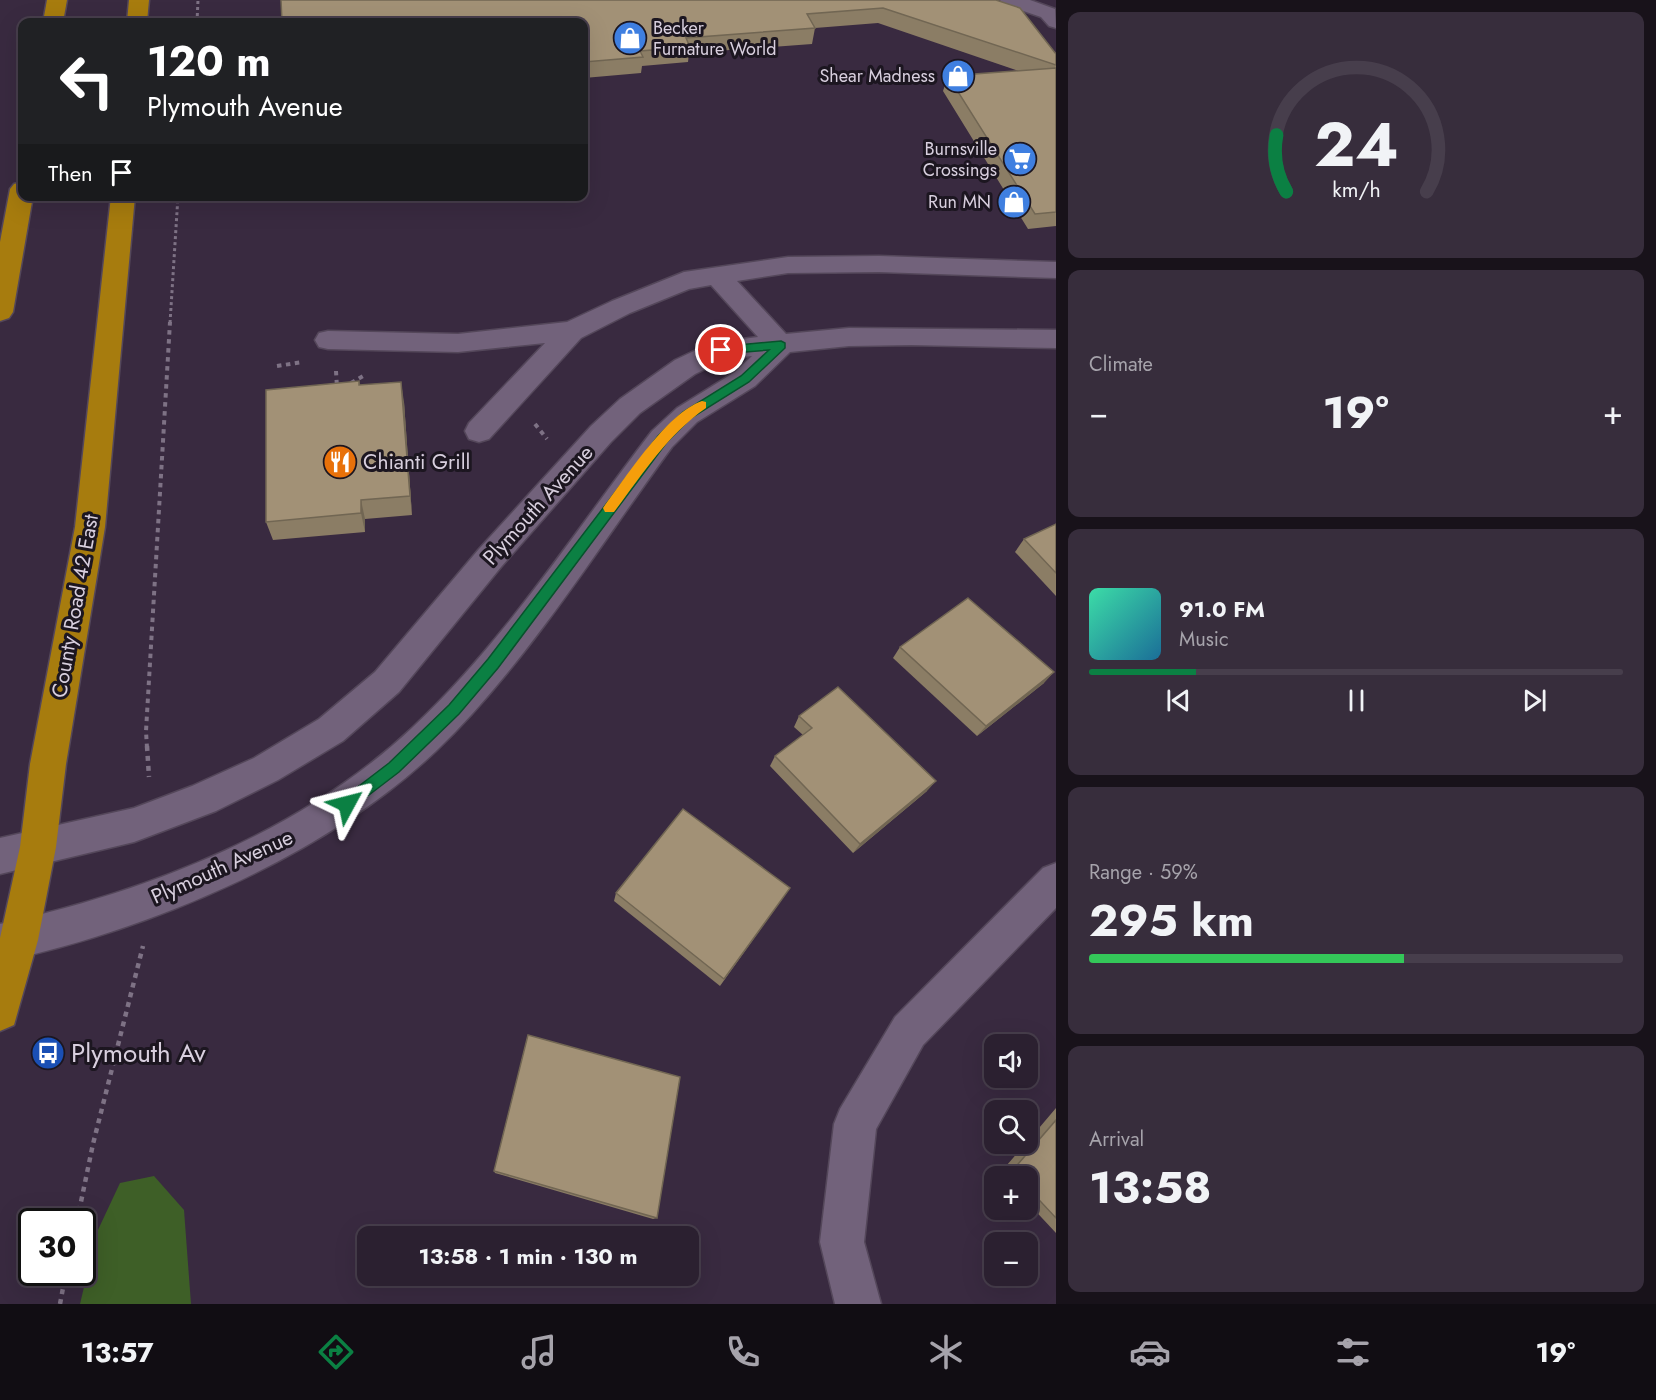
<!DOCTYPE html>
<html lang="en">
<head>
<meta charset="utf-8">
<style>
	:root { --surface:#2b2030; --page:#372d3c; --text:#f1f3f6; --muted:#a6a3ab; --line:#473e4c; --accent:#0b8043 }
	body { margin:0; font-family:Jost,sans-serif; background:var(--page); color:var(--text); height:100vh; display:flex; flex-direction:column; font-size:22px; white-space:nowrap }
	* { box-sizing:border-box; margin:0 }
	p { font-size:20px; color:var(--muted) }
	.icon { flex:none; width:33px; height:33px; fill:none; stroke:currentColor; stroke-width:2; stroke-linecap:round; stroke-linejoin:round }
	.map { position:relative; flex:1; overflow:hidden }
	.panel { display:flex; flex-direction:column; gap:12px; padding:12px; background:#18121a; width:600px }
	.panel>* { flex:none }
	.top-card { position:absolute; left:18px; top:18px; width:570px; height:183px; border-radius:12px; box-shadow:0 6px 24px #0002,0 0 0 2px var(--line); background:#202124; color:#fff; overflow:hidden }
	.tools { position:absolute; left:984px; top:1034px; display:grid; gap:12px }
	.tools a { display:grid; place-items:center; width:54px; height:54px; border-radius:12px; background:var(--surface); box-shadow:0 6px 24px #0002,0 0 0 2px var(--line); font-size:30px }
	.speed { position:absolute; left:18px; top:1208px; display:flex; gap:12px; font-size:30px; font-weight:700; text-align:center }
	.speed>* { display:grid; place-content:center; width:78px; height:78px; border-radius:50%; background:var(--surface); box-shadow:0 6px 24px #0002,0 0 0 2px var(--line); line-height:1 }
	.speed .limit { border:3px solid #111; border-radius:9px; background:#fff; color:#111 }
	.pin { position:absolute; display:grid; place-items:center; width:51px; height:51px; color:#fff; margin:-26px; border:3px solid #fff; border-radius:50%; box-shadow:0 2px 6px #0007 }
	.me { position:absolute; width:66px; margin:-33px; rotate:52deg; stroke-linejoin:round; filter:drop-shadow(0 0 4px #0008) }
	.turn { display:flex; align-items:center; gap:21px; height:126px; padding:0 30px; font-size:27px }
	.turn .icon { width:78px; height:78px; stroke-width:2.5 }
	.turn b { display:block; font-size:42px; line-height:51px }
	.then { display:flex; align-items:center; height:57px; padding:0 30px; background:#0003; gap:12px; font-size:22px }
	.big { font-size:45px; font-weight:700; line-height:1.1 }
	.panel .tile { flex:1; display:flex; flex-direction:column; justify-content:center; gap:9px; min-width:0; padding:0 21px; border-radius:12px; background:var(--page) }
	.panel .dial { align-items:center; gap:0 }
	.dial svg { height:156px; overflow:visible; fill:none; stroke:var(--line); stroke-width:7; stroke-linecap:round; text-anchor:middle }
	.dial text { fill:var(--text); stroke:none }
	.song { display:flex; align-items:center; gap:18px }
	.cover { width:72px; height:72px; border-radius:9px; background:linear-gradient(135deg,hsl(160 70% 55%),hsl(200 70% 35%)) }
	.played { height:6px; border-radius:3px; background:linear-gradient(90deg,var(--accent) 20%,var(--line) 20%) }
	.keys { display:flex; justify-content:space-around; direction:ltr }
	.heat { display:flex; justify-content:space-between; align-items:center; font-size:33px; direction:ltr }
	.charge { height:9px; border-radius:4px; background:linear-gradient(90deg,#34c759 59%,var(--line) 0) }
	.trip { position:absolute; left:357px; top:1226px; width:342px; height:60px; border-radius:12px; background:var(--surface); box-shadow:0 6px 24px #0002,0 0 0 2px var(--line); font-weight:700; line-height:60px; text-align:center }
	.tab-bar { display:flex; height:96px; justify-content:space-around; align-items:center; background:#110d13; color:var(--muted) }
	.tab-bar .icon { width:42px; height:42px }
	.tab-bar .selected { color:var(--accent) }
	.tab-bar b { font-size:27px; color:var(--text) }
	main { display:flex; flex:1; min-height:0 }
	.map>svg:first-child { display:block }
	.green { fill:#3e5f27 }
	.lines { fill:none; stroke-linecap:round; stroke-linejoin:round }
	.minor-casing { stroke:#54475a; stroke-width:3 }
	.highway-casing { stroke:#54475a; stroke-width:3 }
	.path-far2 { stroke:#7e7285; stroke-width:3; stroke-dasharray:3 3; stroke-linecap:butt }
	.path-far1 { stroke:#7e7285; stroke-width:4; stroke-dasharray:4.5 4.5; stroke-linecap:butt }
	.path { stroke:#7e7285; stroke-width:4.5; stroke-dasharray:5 5; stroke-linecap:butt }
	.minor { fill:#72627b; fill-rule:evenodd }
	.highway { fill:#a77c0e; fill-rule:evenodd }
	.wall { fill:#8b7d65 }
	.shaded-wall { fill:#716653 }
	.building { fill:#a29176; stroke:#716653; stroke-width:1.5 }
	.route { fill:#0b8043; stroke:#07532c; stroke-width:1.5 }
	.slow { fill:#f59e0b }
	.labels { text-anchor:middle; stroke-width:6; stroke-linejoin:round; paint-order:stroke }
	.far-poi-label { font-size:18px; fill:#d8cfde; stroke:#1c1620; text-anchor:end }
	.poi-label { font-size:21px; fill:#d8cfde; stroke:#1c1620; text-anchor:start }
	.street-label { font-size:21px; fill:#d8cfde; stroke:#1c1620 }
	.near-poi-label { font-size:26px; fill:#d8cfde; stroke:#1c1620; text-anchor:start }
</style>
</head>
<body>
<main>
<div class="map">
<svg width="1056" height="1304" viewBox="0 0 1056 1304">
	<rect width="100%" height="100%" fill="#392a40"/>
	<!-- green -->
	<polygon class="green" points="154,1176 184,1210 191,1304 80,1304 97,1232 120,1183"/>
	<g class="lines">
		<defs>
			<g id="minor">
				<polygon points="1000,0 1030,0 1055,9 1056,28 1049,26 1041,17 1003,4"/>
				<path d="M879,256L1056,262V278L879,272L788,273L737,281L786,334L849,328L1056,330V348L911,345L849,346L790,352L755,386L697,422L672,447C599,546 525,666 436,751C324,857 149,930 0,962V924C147,892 302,832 413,727C505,641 575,531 652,431L677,408L735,372L752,356L726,359L695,374L640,413L611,442L501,567L399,692L343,741L278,780L216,811L134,842L0,874V838L134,808L192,786L254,758L319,719L375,672L479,549L591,426L620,399L675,360L711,343L758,337L711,285L689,289L630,313L581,338L489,439L479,442L469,439L465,431L469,423L545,343L458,352L328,349L319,347L315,340L319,333L328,331L458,334L567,322L612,301L684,272L788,257Z"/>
				<polygon points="1056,863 1056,908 923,1045 876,1129 864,1242 881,1304 835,1304 820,1242 834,1124 840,1109 895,1017 1043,868"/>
			</g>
			<g id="highway">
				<polygon points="47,0 67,0 63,22 43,22"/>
				<polygon points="129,0 149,0 147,22 127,22"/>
				<polygon points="22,182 22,196 33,196 13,312 9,318 0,321 0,242 10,189 14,184"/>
				<polygon points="111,196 135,196 105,527 66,764 56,847 38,940 14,1025 0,1031 0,938 20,847 30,764 75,527"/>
			</g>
		</defs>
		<!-- minor casing -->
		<use href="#minor" class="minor-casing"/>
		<!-- highway casing -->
		<use href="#highway" class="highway-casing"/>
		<!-- path-far2 -->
		<g class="path-far2">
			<polyline points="197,22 198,0"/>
			<polyline points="170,323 178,196"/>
		</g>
		<!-- path-far1 -->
		<g class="path-far1">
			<polyline points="277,366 303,362"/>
			<polyline points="336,371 337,388"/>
			<polyline points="351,383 365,375"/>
			<polyline points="535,424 547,439"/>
			<polyline points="147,748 146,731 170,322"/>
		</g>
		<!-- path -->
		<g class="path">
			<polyline points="147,746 149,777"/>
			<polyline points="77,1221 93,1144 143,946"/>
			<polyline points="60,1304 66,1272"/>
		</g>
		<!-- minor -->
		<use href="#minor" class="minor"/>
		<!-- highway -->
		<use href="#highway" class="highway"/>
	</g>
	<!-- wall -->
	<g class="wall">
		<polygon points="996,0 1056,54 1056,226 1028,229 943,91 948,76 1019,71 878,23 815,28 812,44 689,53 688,62 642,66 641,73 584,78 584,22"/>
		<polygon points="359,381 360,385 404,402 412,515 365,519 365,532 273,540 266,522"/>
		<polygon points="1056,524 1056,596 1015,552 1024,539"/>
		<polygon points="900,647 1044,683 977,736 893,658"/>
		<polygon points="799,716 927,791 853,853 770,766 775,756 803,735 794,727"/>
		<polygon points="790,888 720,986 614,901 616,893"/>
		<polygon points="1056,1108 1056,1233 1028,1203 1028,1176 1002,1176 1000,1173 1026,1143 1028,1143 1028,1141"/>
		<polygon points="494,1171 657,1218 653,1219 495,1173"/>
	</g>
	<!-- shaded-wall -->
	<g class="shaded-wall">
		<polygon points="401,382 404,402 412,515 410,496"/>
		<polygon points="361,500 365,519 365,532 361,513"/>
		<polygon points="1054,672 1044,683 977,736 986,726"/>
		<polygon points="936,781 927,791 853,853 860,844"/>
	</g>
	<!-- building -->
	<g class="building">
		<polygon points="281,0 996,0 1020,8 1056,54 1056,65 883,8 807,14 815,28 686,38 690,47 640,51 643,57 584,62 584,22 282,22"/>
		<polygon points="1056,68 1056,212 1035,214 948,76"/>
		<polygon points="359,381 359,385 401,382 410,496 361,500 361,513 266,522 266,390"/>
		<polygon points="1056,524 1056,573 1024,539"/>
		<polygon points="968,598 1054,672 986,726 900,647"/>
		<polygon points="838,687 936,781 860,844 775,756 812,728 799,716"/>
		<polygon points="683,809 790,888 724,979 616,893"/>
		<polygon points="528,1035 680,1077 657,1218 494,1171"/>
		<polygon points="1056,1120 1056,1218 1028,1188 1028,1176 1016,1176 1012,1171"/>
	</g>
	<!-- route -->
	<polygon class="route" points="781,341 785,343 785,348 749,382 691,418 667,442 498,668 459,714 399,772 352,808 347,811 342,808 340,804 342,799 389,763 449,705 488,659 658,436 683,412 741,376 769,350 721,354 715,350 717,347"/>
	<!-- slow -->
	<path class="slow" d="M702,401L706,402V408C667,435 642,475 614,512H605L603,508L605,505C627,476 667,413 702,401Z"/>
	<!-- icons -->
	<defs>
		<symbol id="shop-disc" viewBox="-11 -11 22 22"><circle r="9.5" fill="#3f7fe0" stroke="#1c1620"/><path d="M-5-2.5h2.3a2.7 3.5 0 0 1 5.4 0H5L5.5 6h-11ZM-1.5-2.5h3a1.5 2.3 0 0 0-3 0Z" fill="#fff"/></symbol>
		<symbol id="supermarket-disc" viewBox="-11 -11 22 22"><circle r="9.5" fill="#3f7fe0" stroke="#1c1620"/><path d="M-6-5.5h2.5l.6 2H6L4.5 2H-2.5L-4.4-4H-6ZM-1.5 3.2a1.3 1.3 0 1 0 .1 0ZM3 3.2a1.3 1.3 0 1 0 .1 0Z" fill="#fff"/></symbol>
		<symbol id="restaurant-disc" viewBox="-11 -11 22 22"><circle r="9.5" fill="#e8710a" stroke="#1c1620"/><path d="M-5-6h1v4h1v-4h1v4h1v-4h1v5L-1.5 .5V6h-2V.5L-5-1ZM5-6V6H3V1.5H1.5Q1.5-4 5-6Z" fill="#fff"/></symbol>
		<symbol id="bus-disc" viewBox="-11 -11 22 22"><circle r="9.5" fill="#1a4fb4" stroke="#1c1620"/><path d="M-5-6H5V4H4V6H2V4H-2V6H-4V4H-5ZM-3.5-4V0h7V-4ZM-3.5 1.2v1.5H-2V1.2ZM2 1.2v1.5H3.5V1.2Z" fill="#fff"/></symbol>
	</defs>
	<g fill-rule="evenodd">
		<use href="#shop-disc" x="611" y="19" width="38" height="38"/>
		<use href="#shop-disc" x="939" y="57" width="38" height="38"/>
		<use href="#supermarket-disc" x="1001" y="140" width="38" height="38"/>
		<use href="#shop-disc" x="995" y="183" width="38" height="38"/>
		<use href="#restaurant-disc" x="321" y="443" width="38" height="38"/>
		<use href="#bus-disc" x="29" y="1034" width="38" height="38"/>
	</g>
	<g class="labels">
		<!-- far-poi labels -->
		<g class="far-poi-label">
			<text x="653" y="34" text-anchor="start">Becker<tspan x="653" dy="21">Furnature World</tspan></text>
			<text x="935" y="82">Shear Madness</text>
			<text x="997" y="155">Burnsville<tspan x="997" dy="21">Crossings</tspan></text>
			<text x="991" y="208">Run MN</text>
		</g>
		<!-- poi labels -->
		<g class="poi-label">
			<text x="363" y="469">Chianti Grill</text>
		</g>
		<!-- street labels -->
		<g class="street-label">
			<text transform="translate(538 505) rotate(-48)" y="7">Plymouth Avenue</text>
			<text transform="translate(75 606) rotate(-80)" y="7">County Road 42 East</text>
			<text transform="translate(222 867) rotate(-24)" y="7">Plymouth Avenue</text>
		</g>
		<!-- near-poi labels -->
		<g class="near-poi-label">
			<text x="71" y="1062">Plymouth Av</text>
		</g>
	</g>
</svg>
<div class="tools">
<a><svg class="icon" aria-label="sound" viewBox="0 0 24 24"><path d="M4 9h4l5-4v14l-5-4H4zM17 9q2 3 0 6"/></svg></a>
<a><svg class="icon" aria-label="search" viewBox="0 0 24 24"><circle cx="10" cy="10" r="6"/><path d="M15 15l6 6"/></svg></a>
<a>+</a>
<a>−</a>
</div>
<div class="speed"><div class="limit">30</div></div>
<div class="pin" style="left:721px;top:350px;background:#d93025"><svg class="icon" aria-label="arrive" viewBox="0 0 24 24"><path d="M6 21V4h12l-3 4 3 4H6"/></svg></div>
<svg class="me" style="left:347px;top:804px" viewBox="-20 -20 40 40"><path d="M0-17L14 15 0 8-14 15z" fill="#0b8043" stroke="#fff" stroke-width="4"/></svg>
<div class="trip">13:58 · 1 min · 130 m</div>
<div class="top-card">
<div class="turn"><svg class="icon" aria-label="left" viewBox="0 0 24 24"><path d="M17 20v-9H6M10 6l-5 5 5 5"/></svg><div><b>120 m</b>Plymouth Avenue</div></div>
<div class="then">Then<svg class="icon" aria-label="arrive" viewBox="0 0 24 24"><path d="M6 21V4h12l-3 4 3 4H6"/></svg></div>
</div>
</div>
<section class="panel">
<div class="tile dial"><svg viewBox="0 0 100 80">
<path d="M14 69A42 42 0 1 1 86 69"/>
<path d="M14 69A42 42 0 0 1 9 40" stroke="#0b8043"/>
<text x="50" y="56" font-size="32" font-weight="700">24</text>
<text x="50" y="72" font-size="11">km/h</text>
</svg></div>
<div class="tile"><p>Climate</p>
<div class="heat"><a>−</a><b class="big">19°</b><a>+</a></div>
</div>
<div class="tile">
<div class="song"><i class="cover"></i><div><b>91.0 FM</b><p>Music</p></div></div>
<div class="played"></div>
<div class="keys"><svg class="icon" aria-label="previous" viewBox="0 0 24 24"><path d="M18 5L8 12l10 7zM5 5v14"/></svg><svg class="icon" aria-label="pause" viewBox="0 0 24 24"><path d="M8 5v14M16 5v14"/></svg><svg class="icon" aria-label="next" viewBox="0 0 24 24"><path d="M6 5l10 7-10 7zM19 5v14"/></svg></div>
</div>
<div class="tile"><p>Range · 59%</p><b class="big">295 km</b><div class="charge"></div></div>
<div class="tile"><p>Arrival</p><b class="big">13:58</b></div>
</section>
</main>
<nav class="tab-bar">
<b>13:57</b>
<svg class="icon selected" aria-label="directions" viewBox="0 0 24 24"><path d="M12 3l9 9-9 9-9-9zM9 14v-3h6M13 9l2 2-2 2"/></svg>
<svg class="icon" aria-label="music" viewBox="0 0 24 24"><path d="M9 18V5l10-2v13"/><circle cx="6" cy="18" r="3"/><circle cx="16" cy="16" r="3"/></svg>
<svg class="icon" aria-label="phone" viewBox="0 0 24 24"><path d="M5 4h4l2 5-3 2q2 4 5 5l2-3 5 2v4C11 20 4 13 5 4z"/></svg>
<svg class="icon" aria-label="climate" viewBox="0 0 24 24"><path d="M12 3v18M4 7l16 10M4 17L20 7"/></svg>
<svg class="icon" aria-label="car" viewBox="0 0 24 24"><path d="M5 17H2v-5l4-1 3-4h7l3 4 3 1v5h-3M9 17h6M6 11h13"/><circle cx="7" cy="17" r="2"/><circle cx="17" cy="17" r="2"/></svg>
<svg class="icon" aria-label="filters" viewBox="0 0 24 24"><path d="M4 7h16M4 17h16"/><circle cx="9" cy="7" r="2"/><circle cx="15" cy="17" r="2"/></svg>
<b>19°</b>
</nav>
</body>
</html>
